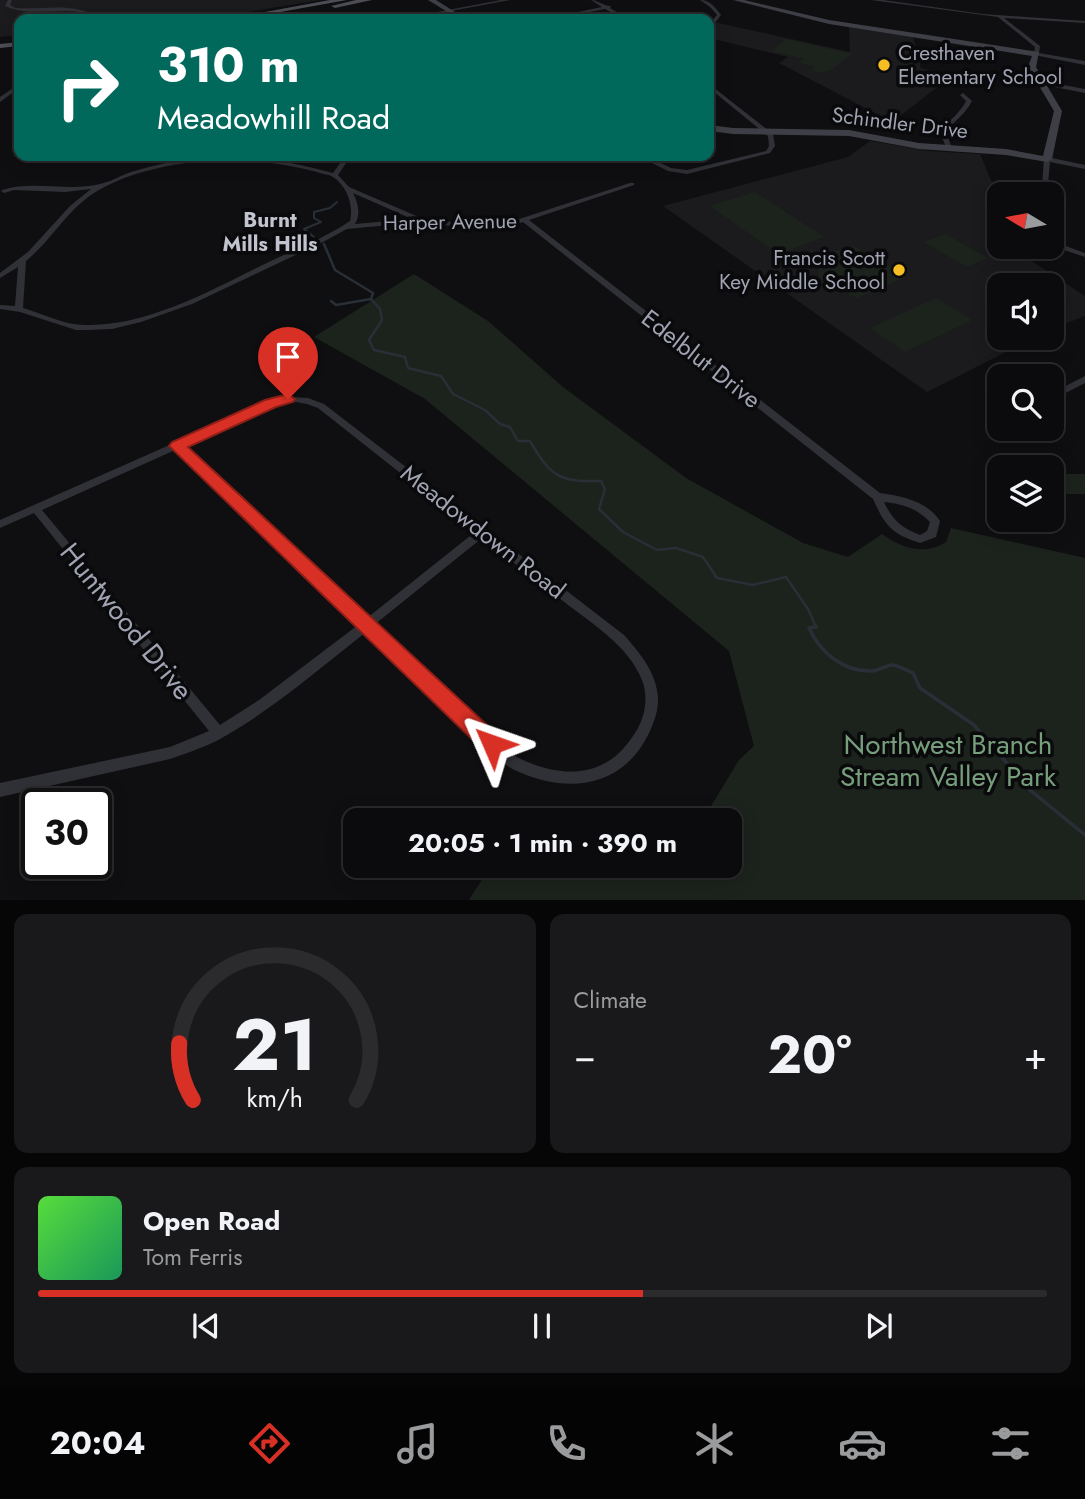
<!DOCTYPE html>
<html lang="en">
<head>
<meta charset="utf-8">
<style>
	:root { --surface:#0b0b0d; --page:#19191b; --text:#f1f3f6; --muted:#9a9b9d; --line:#2b2b2e; --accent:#d93025 }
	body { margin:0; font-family:Jost,sans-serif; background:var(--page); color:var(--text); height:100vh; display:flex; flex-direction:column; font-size:26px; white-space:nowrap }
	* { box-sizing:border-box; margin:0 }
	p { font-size:23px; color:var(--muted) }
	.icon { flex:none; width:38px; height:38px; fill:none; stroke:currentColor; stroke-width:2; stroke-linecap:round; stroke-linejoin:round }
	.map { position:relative; height:900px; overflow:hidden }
	.side { display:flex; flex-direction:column; gap:14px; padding:14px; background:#060607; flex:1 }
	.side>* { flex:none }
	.hud { position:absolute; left:14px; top:14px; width:700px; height:147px; border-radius:14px; box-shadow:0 4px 18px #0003,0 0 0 2px var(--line); background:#00695c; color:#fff; overflow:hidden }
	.needle { width:46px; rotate:280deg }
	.buttons { position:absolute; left:987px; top:182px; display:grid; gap:14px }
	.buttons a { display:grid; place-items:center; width:77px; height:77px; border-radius:14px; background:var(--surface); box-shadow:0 4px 18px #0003,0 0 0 2px var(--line); font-size:35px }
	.speed { position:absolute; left:21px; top:788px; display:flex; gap:14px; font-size:35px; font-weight:700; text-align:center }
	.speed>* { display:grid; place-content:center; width:91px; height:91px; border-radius:50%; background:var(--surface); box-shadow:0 4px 18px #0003,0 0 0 2px var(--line); line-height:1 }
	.speed .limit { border:4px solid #111; border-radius:10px; background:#fff; color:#111 }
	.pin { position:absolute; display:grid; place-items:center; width:60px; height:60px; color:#fff; margin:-72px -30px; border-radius:50% 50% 50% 0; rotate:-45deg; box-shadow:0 0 7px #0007 }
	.pin .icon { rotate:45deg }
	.me { position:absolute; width:77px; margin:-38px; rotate:313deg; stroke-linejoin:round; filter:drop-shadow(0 0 5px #0008) }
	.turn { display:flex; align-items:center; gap:24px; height:147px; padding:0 28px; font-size:32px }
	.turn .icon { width:91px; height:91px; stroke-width:2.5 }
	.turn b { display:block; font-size:49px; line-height:60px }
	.big { font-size:52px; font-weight:700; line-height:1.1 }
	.side .card { flex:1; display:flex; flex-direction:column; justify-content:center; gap:10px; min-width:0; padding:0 24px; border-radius:14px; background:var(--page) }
	.side .dial { align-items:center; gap:0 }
	.dial svg { height:182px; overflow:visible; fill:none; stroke:var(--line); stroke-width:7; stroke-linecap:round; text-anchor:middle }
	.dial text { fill:var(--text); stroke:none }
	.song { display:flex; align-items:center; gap:21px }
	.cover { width:84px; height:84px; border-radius:10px; background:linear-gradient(135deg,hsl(110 70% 55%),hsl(150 70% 35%)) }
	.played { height:7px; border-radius:4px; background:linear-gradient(90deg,var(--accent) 60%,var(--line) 60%) }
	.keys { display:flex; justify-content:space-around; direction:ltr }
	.heat { display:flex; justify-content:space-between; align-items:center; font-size:38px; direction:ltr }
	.side .tiles { flex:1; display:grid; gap:14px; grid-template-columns:1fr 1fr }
	.card:last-child { grid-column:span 2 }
	.trip { position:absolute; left:343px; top:808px; width:399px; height:70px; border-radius:14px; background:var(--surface); box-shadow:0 4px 18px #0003,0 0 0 2px var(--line); font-weight:700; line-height:70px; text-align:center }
	.menu { display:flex; height:112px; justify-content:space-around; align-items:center; background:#040405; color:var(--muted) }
	.menu .icon { width:49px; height:49px }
	.menu .on { color:var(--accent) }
	.menu b { font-size:32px; color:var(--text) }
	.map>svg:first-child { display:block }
	.built { fill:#1b1b1e }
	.green { fill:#1c231d }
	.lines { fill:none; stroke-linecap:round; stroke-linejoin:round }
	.stream-far2 { stroke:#282f36; stroke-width:2 }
	.stream-far1 { stroke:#282f36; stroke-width:2.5 }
	.stream { stroke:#282f36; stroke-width:3.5 }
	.street { fill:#303136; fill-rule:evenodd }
	.secondary { fill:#3e3f46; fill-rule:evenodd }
	.primary { fill:#4c4d55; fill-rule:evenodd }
	.route { fill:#d93025; stroke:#8d1f18; stroke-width:2 }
	.poi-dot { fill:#f6be22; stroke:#0a0a0c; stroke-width:2.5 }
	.labels { text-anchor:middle; stroke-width:7; stroke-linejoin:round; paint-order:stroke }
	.far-poi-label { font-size:21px; fill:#a0a4b2; stroke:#0a0a0c; text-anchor:start }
	.far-street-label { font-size:21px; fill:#a0a4b2; stroke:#0a0a0c }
	.far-neighbourhood-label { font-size:21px; font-weight:bold; fill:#c1c3ce; stroke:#0a0a0c }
	.street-label { font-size:24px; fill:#a0a4b2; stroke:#0a0a0c }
	.near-street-label { font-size:28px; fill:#a0a4b2; stroke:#0a0a0c }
	.near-park-label { font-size:28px; fill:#769e7b; stroke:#0a0a0c }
</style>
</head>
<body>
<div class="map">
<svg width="1085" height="901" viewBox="0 0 1085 901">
	<rect width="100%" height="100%" fill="#0f0f11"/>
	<!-- built -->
	<g class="built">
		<polygon points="0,0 321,0 204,19 19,19 19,35 0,37"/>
		<polygon points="714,22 850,52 849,27 913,37 921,68 952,76 892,122 779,63 788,57 709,38 709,28"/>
		<polygon points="870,141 929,151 980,154 999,199 999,247 1019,247 1021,254 1085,296 1085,316 1052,329 1052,285 999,285 999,338 1034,338 927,392 663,206 848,157"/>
	</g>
	<!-- green -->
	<g class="green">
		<polygon points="786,39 852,54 832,69 820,73 811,70 815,67 798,62 805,59 772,51"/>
		<polygon points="755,192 824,237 778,254 710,206"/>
		<polygon points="945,234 988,258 967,267 924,242"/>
		<polygon points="853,246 899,271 899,280 857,298 819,278 819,256"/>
		<path d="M414,274L488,321L563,387L686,478L803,543L848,557L882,534C901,548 925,556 946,542L951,528L1085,558V900H469L488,870L571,876L629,866H730V821H702L739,760L754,746L729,651L425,399L314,337Z"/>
		<polygon points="936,298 972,320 905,352 870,328"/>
		<rect x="1052" y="474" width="33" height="20"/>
	</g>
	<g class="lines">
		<!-- stream-far2 -->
		<polyline class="stream-far2" points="314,237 304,229 321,222 314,218 314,212 330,208 337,202"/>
		<!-- stream-far1 -->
		<g class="stream-far1">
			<path d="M324,244L335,270L373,293L371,299L380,309L382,320L369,340L374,350L405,357L408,368L441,376L453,394L485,410L500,424L510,427L518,441H530C551,477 559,482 601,481L605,489L599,509L623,532L657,550L676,548L703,557L717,578L753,585L786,577L808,609L816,627"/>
			<polyline points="331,301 336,305 371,299"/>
		</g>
		<!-- stream -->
		<path class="stream" d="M815,625L816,627L809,628C820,652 842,671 870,671C878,671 885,666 892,665C898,665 907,671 913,673L920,688L974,725L1030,790L1085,835"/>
		<!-- street -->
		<g class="street">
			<path d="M8,0H12L10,5L16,8C43,10 77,1 100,19C93,19 87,14 79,12C55,8 28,17 5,6Z"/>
			<polygon points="501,0 510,0 408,19 400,19"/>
			<path d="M591,0C598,0 603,6 611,6L610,8L628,19H623L605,9L553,19H545L602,7Z"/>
			<path d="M700,0C710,0 715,7 721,15L711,28H709V24L717,15L710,7Z"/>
			<polygon points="871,0 883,0 983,14 1085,21 1085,23 1004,18 1040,46 1039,53 1085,61 1085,65 1034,55 1035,47 998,17"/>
			<polygon points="1041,81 1085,89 1085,93 1039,84 1038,83"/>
			<polygon points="19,84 19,88 0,102 0,97"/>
			<polygon points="709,84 773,134 775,146 770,153 687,174 668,171 640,157 639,156 646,156 671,168 687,170 766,151 769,146 768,136 709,88"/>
			<path d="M963,93L972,101C966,114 953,121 946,133L952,148L947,149L940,133C947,121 960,114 966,101L960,95Z"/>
			<path d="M211,156C253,155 293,162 333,173L345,156H351L338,175L349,187L421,218L467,224L513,221L630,183H634V185L529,220L880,493C902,496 927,501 940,521L936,537L920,543C892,534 885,526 873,499L523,222L514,225L467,228L422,222L347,229L323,242L192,304L141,322L112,329L87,330H76L20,312L0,309V305L15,306L18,267L0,278V273L28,252L70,206L91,189L65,192L14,190L4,193L1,191L2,190C33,180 68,192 100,184C110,182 120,176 131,172C157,164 184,159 211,156ZM235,159C263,161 290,165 317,172C322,174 329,174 333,177C347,186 354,206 350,221C326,237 299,248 273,260C217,287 149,327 85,325C64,325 44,314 23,308L26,261C47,244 61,220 82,202C119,170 188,160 235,159ZM353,193L412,219L355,224C361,214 358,203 353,193ZM884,502C902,504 917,508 930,522L927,531L920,535C901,528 892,519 884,502Z"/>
			<polygon points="1047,157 1085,165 1085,169 1050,162 1048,185 1052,194 1046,194 1042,185 1044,159"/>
			<path d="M1052,200C1065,211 1064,229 1055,242L1085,253V257L1052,246C1052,238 1055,231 1055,223C1055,215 1052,208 1052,200Z"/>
			<polygon points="1085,376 1085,383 1052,400 1052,393"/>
			<path d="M290,397L308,398L324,404L624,635C638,651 653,668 657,690C660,704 656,718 650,731C625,786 571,795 519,772C497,763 480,741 462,724C430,694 398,663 366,632C319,669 272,710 220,739C205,747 187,753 170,759L0,797V783L170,747L209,731L34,513L0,528V520L267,402ZM296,402L307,404L318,408L475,532L367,618L183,446L273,406ZM175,450L358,625L259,700L220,725L42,510ZM482,538C509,559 536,580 563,601C591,623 628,645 642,680C649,698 645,720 633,736C626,746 618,756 607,762C579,779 543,771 515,756L374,625Z"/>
		</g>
		<!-- secondary -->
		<g class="secondary">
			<polygon points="428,0 436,0 466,19 459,19"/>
			<polygon points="733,0 744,0 829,20 1039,52 1036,67 1062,111 1052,159 1047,162 1006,155 919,149 849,136 733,134 709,131 709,125 733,128 849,130 919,143 1006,149 1043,156 1054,111 1028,67 1032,56 829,24"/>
		</g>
		<!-- primary -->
		<g class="primary">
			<polygon points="330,0 347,0 242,19 226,19"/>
			<polygon points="356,0 372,0 335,8 331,6"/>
			<polygon points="19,42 19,46 0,48 0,44"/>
		</g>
	</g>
	<!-- route -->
	<polygon class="route" points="288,394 295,399 293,402 276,407 188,447 500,737 503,744 500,752 492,755 485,752 169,446 172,442 265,400"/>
	<!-- markers -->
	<g class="poi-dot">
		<circle cx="884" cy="65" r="7"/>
		<circle cx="899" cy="270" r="7"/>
	</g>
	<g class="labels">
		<!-- far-poi labels -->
		<g class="far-poi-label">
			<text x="898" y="60">Cresthaven<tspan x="898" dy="24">Elementary School</tspan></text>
			<text x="885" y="265" text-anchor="end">Francis Scott<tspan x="885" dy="24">Key Middle School</tspan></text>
		</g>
		<!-- far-street labels -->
		<g class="far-street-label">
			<text transform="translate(900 123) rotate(7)" y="7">Schindler Drive</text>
			<text transform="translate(450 222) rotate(-1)" y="7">Harper Avenue</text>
		</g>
		<!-- far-neighbourhood labels -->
		<g class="far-neighbourhood-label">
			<text x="270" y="227">Burnt<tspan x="270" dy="24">Mills Hills</tspan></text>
		</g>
		<!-- street labels -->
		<g class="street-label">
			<text transform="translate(701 359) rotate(38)" y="8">Edelblut Drive</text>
			<text transform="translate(483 532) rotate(38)" y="8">Meadowdown Road</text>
		</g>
		<!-- near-street labels -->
		<g class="near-street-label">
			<text transform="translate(127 621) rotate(51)" y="10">Huntwood Drive</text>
		</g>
		<!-- near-park labels -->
		<g class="near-park-label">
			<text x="948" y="754">Northwest Branch<tspan x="948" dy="32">Stream Valley Park</tspan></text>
		</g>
	</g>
</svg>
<div class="buttons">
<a><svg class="needle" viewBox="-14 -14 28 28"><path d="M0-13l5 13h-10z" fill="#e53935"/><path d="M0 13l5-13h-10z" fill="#9a9b9d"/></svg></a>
<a><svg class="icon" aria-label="sound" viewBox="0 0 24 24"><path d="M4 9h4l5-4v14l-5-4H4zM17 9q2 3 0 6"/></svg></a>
<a><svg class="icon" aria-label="search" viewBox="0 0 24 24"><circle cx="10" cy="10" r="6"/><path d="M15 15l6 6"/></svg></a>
<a><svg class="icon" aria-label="layers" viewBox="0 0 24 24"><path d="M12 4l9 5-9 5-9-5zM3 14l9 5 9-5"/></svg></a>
</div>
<div class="speed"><div class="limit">30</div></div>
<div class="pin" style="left:288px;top:399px;background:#d93025"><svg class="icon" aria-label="arrive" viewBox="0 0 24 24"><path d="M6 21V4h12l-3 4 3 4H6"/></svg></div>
<svg class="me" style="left:492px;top:744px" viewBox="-20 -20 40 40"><path d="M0-17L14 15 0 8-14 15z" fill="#d93025" stroke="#fff" stroke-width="4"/></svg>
<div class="trip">20:05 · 1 min · 390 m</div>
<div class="hud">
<div class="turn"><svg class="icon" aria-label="right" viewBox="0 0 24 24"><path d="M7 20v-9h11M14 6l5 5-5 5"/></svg><div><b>310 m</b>Meadowhill Road</div></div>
</div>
</div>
<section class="side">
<div class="tiles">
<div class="card dial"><svg viewBox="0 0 100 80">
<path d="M14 69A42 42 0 1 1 86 69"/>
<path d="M14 69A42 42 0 0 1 8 44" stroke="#d93025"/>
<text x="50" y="56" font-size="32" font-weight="700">21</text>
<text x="50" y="72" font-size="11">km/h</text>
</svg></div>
<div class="card"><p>Climate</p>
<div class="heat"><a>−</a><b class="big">20°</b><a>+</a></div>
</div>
<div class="card">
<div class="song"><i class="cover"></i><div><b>Open Road</b><p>Tom Ferris</p></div></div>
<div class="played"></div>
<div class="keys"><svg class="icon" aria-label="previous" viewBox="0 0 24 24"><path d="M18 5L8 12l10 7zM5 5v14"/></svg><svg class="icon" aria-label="pause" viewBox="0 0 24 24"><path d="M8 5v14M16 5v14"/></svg><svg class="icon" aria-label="next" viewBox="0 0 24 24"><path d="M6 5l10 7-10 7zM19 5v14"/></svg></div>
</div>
</div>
</section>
<nav class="menu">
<b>20:04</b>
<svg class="icon on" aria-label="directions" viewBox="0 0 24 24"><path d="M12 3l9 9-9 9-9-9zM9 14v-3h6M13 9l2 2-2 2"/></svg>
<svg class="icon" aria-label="music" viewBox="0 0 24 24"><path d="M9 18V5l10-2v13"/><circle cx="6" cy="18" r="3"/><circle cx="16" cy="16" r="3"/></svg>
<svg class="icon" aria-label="phone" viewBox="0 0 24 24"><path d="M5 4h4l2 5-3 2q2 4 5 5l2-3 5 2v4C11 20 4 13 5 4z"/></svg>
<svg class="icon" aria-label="climate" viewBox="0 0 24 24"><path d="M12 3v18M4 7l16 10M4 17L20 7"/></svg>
<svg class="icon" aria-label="car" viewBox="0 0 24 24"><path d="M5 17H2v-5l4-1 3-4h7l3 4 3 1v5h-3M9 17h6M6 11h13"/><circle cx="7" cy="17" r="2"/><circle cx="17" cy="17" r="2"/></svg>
<svg class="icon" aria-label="filters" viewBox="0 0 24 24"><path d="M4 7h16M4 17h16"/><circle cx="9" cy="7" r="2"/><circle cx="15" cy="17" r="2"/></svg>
</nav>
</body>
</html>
